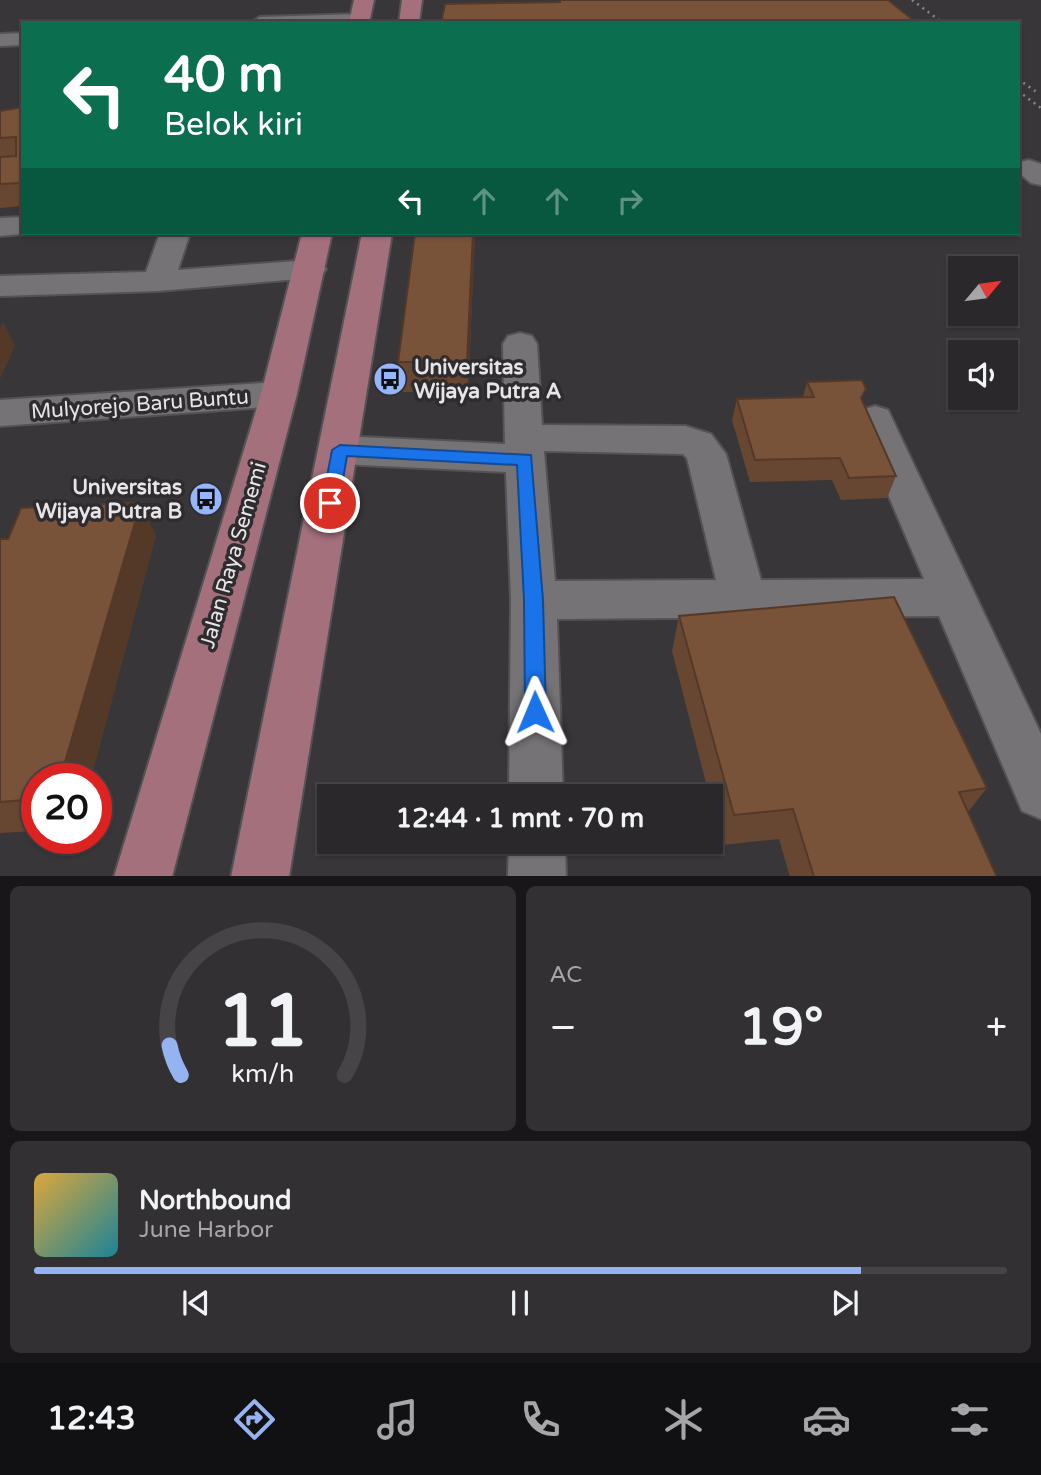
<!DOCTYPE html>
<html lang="id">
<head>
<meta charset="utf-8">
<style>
	:root { --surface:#2b282c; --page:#333034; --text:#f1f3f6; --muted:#a6a6a9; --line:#474448; --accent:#95b2f1 }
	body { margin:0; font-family:"Varela Round",sans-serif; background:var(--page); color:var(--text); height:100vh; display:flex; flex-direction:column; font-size:26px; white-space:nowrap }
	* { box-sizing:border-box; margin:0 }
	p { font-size:23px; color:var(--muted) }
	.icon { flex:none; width:38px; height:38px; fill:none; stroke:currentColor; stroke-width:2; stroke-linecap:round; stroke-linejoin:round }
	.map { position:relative; height:876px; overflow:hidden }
	.sheet { display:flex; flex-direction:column; gap:10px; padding:10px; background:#181618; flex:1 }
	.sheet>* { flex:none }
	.guide { position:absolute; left:21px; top:21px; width:999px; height:214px; border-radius:0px; box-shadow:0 2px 5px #0004,0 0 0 2px var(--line); background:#0b6e4f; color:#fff; overflow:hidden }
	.needle { width:46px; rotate:61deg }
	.buttons { position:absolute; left:948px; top:256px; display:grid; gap:14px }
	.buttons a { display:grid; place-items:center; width:70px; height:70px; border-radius:0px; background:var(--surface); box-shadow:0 2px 5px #0004,0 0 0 2px var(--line); font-size:35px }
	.speed { position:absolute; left:21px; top:763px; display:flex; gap:14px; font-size:35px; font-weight:700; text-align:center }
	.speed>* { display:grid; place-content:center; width:91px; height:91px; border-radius:50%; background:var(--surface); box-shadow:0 2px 5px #0004,0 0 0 2px var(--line); line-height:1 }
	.speed .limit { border:10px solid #d22; background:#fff; color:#111 }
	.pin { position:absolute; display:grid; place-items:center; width:60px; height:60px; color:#fff; margin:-30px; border:4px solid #fff; border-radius:50%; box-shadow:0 2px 7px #0007 }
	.me { position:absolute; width:77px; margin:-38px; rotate:359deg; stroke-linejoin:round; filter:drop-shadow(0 0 5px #0008) }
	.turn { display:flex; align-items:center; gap:24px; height:147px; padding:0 28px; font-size:32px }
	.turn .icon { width:91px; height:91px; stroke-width:2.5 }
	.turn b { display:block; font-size:49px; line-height:60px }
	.lanes { display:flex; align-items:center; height:66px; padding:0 28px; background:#0003; justify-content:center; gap:35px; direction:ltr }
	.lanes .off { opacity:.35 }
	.big { font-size:52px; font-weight:800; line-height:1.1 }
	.sheet .card { flex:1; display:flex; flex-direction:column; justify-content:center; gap:10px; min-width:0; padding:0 24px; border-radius:10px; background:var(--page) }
	.sheet .dial { align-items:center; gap:0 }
	.dial svg { height:182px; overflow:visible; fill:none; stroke:var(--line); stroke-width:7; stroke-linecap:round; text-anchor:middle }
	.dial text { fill:var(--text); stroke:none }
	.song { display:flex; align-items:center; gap:21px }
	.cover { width:84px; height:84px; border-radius:10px; background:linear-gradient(135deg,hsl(40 70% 55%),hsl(190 70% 35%)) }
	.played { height:7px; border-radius:4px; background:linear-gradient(90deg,var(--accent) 85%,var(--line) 85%) }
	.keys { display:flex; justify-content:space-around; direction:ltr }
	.heat { display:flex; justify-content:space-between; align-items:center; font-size:38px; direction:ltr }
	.sheet .tiles { flex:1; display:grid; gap:10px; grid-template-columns:1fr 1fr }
	.card:last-child { grid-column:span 2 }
	.trip { position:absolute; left:317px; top:784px; width:406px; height:70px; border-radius:0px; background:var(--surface); box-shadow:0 2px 5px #0004,0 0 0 2px var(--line); font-weight:800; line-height:70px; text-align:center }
	.tabs { display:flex; height:112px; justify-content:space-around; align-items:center; background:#111012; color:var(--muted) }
	.tabs .icon { width:49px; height:49px }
	.tabs .active { color:var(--accent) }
	.tabs b { font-size:32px; color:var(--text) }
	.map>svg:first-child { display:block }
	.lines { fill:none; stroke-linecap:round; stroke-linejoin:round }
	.minor-casing { stroke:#545254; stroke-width:4 }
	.major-casing { stroke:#545254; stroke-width:4 }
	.minor { fill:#767377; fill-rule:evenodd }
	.major { fill:#a3707c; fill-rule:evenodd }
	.rail { stroke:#888689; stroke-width:2.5; stroke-dasharray:2 4.5; stroke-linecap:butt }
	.wall { fill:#674731 }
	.shaded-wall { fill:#543928 }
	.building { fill:#785239; stroke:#543928; stroke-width:2 }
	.route { fill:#1a73e8; stroke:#114b97; stroke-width:2 }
	.labels { text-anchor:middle; stroke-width:7; stroke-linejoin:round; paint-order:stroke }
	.poi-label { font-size:21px; font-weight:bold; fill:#e7e5e7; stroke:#2f2c30; text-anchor:start }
	.street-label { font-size:21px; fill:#e7e5e7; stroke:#2f2c30 }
</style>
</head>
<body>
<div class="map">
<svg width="1041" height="877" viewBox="0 0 1041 877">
	<rect width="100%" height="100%" fill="#39363a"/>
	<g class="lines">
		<defs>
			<g id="minor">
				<polygon points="360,14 367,16 368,23 250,23 260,17"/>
				<polygon points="23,33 23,45 0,46 0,34"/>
				<polygon points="1029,160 1041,164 1041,185 1031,183 1018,172 1020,162"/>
				<polygon points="23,217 23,233 31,233 0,236 0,218"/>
				<polygon points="160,233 190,233 178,270 310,260 321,262 326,269 321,276 310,278 158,291 0,296 0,276 146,272"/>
				<path d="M520,333L532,336L537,344L542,425L685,426L711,434L726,454L761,580L924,579L856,419L862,410L875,406L888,410L1041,734V819L1022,811L939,616L557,619L563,796H509L511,600L506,472L340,464L326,460L320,450L326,440L340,436L505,444L503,344L508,336ZM544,451L683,454L687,458L716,580L555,581Z"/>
				<polygon points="279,382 292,385 297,394 292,403 279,406 0,426 0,400"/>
				<polygon points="509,842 565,842 566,877 508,877"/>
			</g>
			<g id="major">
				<polygon points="354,0 374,0 369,23 349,23"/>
				<polygon points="402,0 422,0 419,23 399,23"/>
				<polygon points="302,233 332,233 297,394 172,877 114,877 261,394"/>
				<polygon points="362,233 392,233 289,877 231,877"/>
			</g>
		</defs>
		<!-- minor casing -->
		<use href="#minor" class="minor-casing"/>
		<!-- major casing -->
		<use href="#major" class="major-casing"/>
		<!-- minor -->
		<use href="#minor" class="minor"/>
		<!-- major -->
		<use href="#major" class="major"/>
		<!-- rail -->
		<g class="rail">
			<polyline points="912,0 943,23"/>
			<polyline points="1018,79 1038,93"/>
			<polyline points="1018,91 1041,108"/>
		</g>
	</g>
	<!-- wall -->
	<g class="wall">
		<polygon points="23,107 23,206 0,208 0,111"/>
		<polygon points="415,233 475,233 468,392 402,392 398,362"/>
		<polygon points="807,382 862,400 896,476 887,498 841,500 832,480 750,482 732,420 737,399 803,397"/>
		<polygon points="156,536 37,779 37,831 0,833 0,539"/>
		<polygon points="679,616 987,788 968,812 997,877 790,877 779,839 722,845 672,651"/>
	</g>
	<!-- shaded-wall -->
	<g class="shaded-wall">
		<polygon points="473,233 475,233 468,392 467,362"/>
		<polygon points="3,322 15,346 0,379 0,328"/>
		<polygon points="141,502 156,536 91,779 60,779"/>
	</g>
	<!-- building -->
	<g class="building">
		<polygon points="560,0 888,0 917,23 441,23 445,4 560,2"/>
		<polygon points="23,107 23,183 0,184 0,157 16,156 16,137 0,138 0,111"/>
		<polygon points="415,233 473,233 467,362 398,362"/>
		<polygon points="862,380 866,389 861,398 896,476 849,478 840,458 755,460 737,399 814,397 807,382"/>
		<polygon points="141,502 60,779 37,779 37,799 0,802 0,539 8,539 21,508"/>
		<polygon points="894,597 987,788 959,792 997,877 814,877 793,809 734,815 679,616"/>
	</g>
	<!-- route -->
	<polygon class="route" points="340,445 531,455 543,600 546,712 543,719 535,722 528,719 525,712 524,600 517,465 347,456 339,503 330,510 322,503 332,450"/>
	<!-- icons -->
	<defs>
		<symbol id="bus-disc" viewBox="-11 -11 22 22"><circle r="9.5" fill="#95b6fd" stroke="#2f2c30"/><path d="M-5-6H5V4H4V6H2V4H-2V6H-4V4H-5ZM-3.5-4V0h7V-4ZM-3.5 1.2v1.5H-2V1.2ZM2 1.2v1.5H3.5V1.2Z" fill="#111"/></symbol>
	</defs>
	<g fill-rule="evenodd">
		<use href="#bus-disc" x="371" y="360" width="38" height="38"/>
		<use href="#bus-disc" x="187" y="480" width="38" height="38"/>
	</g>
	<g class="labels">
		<!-- poi labels -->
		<g class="poi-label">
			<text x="414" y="374">Universitas<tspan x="414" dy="24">Wijaya Putra A</tspan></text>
			<text x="182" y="494" text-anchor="end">Universitas<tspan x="182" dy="24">Wijaya Putra B</tspan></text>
		</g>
		<!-- street labels -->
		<g class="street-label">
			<text transform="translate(140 404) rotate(-4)" y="7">Mulyorejo Baru Buntu</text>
			<text transform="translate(233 555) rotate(-74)" y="7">Jalan Raya Sememi</text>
		</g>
	</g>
</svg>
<div class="buttons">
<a><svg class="needle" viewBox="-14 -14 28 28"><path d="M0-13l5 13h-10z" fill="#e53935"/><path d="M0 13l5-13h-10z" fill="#a6a6a9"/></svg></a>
<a><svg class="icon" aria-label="sound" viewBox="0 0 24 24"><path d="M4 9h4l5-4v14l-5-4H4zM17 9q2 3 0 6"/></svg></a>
</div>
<div class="speed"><div class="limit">20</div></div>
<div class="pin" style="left:330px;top:503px;background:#d93025"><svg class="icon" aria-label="arrive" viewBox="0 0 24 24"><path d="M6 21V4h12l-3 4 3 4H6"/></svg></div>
<svg class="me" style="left:535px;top:712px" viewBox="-20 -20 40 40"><path d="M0-17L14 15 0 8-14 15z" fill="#1a73e8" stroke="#fff" stroke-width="4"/></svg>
<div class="trip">12:44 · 1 mnt · 70 m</div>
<div class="guide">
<div class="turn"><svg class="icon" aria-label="left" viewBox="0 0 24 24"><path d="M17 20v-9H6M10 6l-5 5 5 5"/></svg><div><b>40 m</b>Belok kiri</div></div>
<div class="lanes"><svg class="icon" aria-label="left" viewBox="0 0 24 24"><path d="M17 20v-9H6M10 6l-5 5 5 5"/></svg><svg class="icon off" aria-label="ahead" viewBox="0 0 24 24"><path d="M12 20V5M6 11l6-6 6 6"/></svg><svg class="icon off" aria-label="ahead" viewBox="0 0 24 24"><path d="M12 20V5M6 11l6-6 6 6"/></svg><svg class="icon off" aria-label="right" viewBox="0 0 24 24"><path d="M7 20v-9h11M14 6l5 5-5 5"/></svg></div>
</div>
</div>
<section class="sheet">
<div class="tiles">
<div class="card dial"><svg viewBox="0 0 100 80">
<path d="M14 69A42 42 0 1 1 86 69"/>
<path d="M14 69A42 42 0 0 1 9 56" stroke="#95b2f1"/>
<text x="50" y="56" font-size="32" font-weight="700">11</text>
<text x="50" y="72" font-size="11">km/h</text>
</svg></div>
<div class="card"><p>AC</p>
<div class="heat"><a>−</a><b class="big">19°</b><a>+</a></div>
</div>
<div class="card">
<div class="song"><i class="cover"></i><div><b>Northbound</b><p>June Harbor</p></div></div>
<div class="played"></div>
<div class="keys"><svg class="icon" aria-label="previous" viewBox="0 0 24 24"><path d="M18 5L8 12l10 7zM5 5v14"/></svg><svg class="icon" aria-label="pause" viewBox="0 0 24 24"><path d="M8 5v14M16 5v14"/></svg><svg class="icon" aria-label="next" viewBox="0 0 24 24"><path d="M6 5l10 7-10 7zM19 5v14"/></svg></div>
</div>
</div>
</section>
<nav class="tabs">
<b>12:43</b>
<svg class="icon active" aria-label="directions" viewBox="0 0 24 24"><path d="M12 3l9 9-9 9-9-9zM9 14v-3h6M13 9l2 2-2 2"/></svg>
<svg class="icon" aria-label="music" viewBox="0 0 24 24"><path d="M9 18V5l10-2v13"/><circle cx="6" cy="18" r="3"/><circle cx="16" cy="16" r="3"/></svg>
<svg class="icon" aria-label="phone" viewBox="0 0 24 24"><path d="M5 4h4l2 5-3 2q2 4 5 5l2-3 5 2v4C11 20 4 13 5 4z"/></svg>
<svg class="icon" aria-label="climate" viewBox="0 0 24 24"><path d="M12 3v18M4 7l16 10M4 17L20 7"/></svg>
<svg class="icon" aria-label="car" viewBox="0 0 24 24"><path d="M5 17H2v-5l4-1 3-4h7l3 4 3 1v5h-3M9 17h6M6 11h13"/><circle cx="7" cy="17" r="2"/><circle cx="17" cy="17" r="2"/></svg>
<svg class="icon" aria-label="filters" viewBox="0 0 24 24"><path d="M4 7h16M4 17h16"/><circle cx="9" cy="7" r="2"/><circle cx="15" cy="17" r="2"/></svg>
</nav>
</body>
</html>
